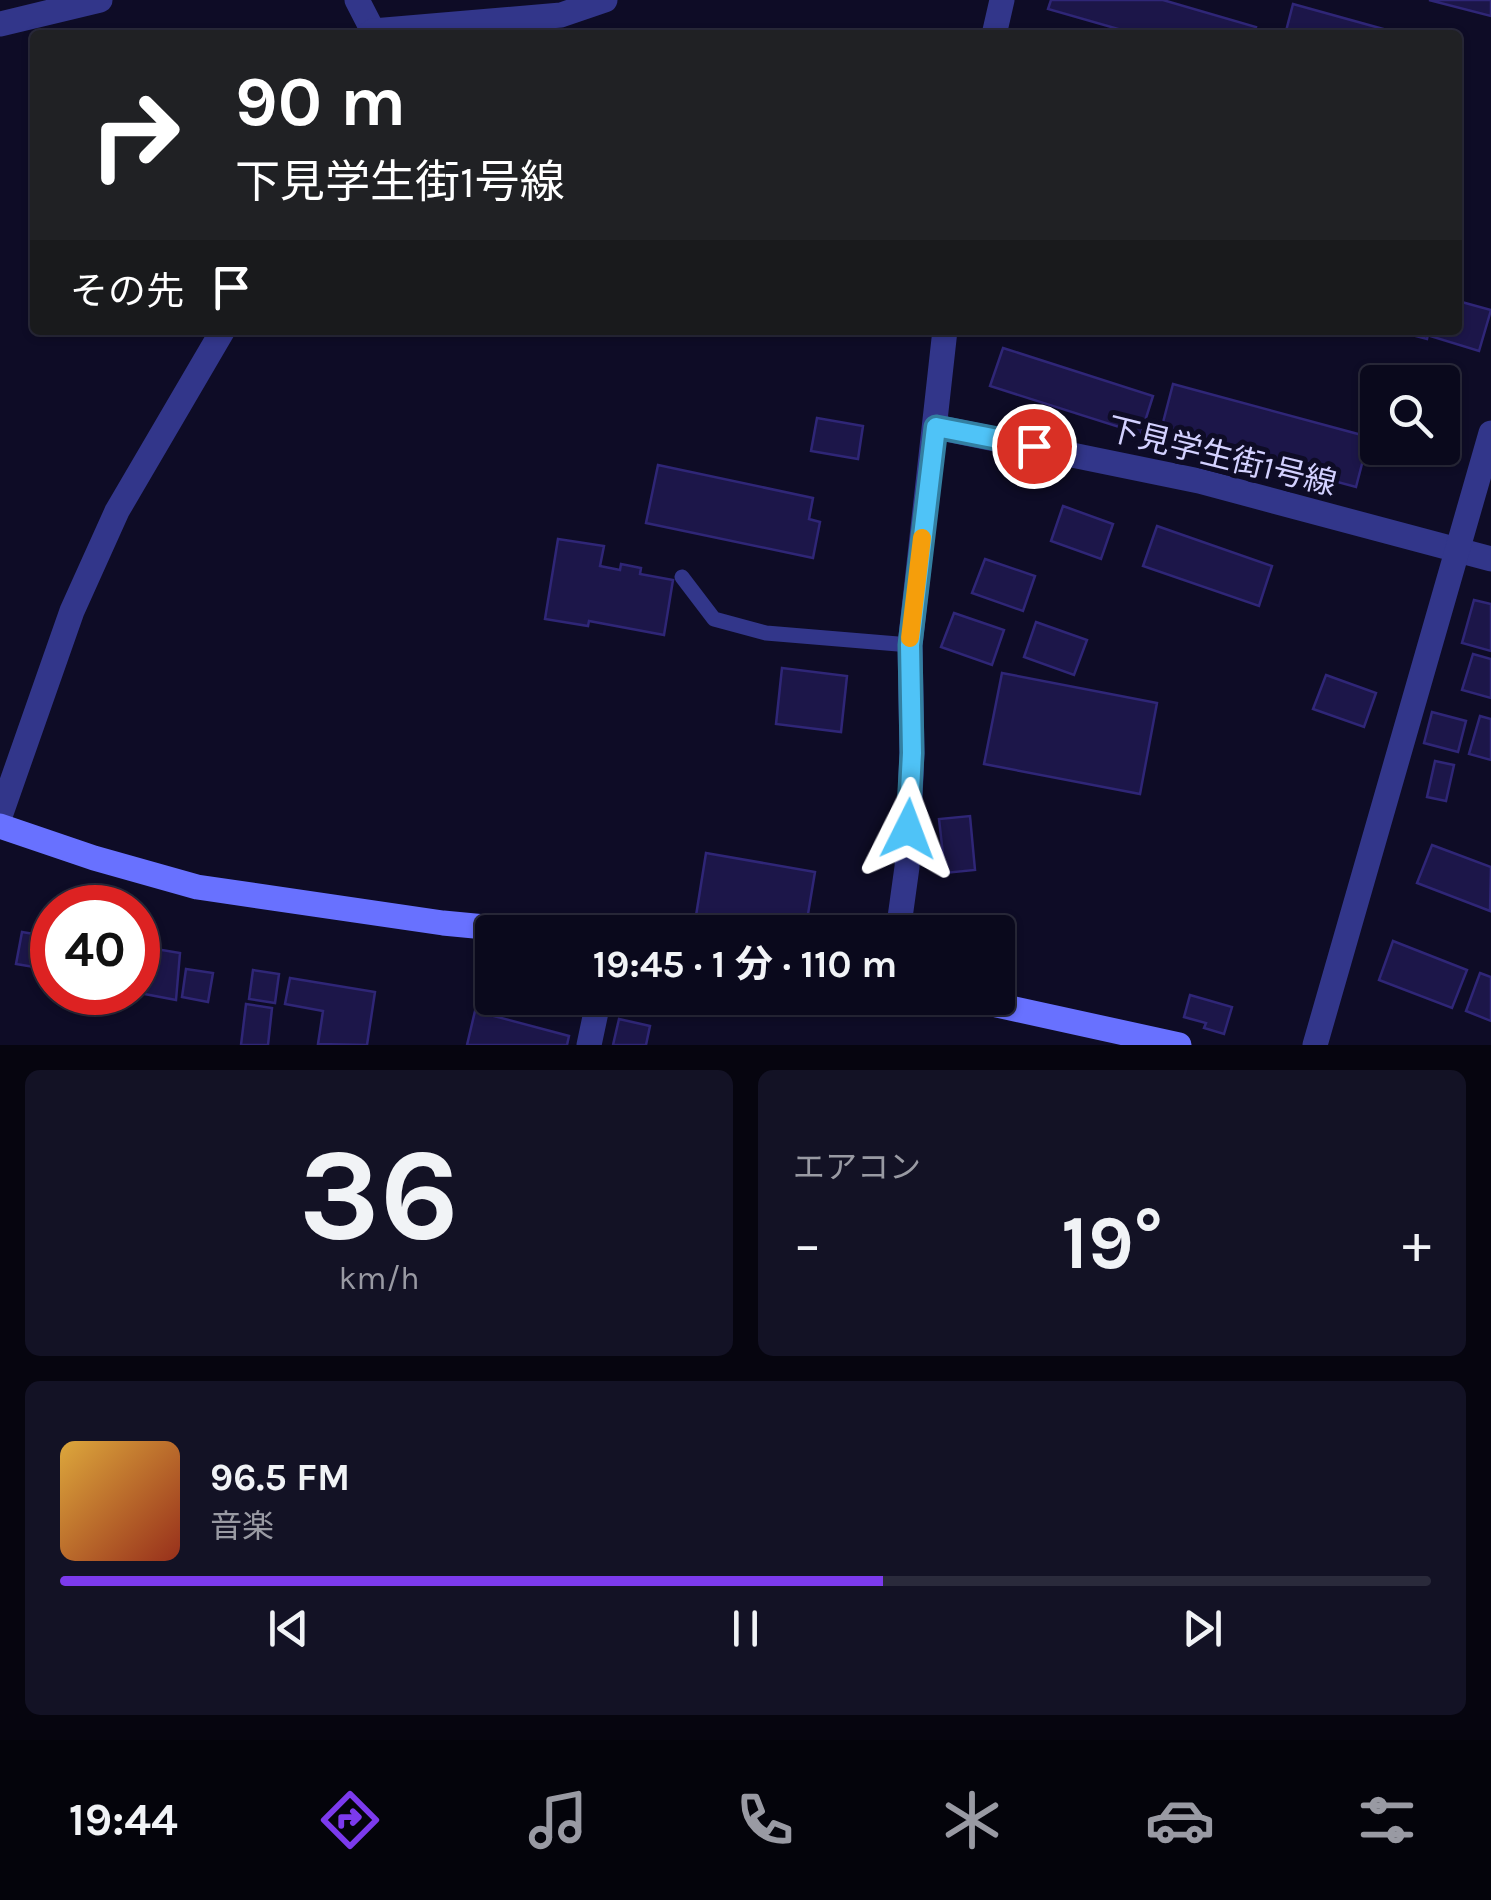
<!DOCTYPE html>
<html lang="ja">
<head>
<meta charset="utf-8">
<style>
	:root { --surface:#0a091c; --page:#131225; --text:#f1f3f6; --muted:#999aa3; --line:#2a2a3b; --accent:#7c3aed }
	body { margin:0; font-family:Karla,"Noto Sans JP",sans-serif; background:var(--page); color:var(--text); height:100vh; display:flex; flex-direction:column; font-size:38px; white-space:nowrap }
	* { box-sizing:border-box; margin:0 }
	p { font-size:32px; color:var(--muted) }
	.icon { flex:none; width:55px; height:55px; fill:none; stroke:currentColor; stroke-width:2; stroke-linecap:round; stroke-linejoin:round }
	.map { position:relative; height:1045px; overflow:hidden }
	.side { display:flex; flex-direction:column; gap:25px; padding:25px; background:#06050f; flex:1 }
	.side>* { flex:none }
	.guide { position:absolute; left:30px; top:30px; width:1432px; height:305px; border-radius:10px; box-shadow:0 2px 8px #0004,0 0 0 2px var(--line); background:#202124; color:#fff; overflow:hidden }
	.controls { position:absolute; left:1360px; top:365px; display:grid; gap:20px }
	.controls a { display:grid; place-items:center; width:100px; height:100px; border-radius:10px; background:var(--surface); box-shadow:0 2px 8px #0004,0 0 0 2px var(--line); font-size:50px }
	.speed { position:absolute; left:30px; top:885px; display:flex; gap:20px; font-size:50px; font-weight:700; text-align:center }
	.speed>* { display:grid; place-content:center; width:130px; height:130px; border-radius:50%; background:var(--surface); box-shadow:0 2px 8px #0004,0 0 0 2px var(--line); line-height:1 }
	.speed .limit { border:15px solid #d22; background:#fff; color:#111 }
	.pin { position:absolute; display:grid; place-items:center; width:85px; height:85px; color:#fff; margin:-42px; border:5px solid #fff; border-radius:50%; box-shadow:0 2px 10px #0007 }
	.me { position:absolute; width:110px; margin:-55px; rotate:3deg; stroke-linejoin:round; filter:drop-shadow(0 0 8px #0008) }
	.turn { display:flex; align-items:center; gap:35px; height:210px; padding:0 40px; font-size:45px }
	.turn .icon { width:130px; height:130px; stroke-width:2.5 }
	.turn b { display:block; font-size:70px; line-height:85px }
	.then { display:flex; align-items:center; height:95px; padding:0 40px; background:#0003; gap:20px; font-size:38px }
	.big { font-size:75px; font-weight:700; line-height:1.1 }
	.side .tile { flex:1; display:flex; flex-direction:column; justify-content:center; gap:15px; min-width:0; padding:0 35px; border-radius:15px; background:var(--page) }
	.side .dial { align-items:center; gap:0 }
	.dial b { font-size:130px; line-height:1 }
	.song { display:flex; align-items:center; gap:30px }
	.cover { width:120px; height:120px; border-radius:15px; background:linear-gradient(135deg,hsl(40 70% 55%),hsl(10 70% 35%)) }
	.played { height:10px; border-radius:5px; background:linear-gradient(90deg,var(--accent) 60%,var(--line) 60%) }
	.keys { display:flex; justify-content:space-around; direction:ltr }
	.heat { display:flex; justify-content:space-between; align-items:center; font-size:55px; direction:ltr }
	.side .tiles { flex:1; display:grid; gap:25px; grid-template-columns:1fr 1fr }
	.tile:last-child { grid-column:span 2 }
	.trip { position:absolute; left:475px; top:915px; width:540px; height:100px; border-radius:10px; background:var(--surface); box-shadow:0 2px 8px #0004,0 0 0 2px var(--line); font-weight:700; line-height:100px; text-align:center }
	.dock { display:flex; height:160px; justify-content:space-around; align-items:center; background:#04040b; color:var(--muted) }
	.dock .icon { width:70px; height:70px }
	.dock .selected { color:var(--accent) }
	.dock b { font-size:45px; color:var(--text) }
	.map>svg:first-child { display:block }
	.building { fill:#1c1649; stroke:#2f2677; stroke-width:2.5 }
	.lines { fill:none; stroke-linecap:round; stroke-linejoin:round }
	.service { stroke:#32368a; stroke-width:15 }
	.minor { stroke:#32368a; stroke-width:25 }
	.tertiary { stroke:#32368a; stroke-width:25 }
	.secondary { stroke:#6871ff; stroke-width:25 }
	.route-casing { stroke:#337fa1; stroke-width:25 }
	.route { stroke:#4fc3f7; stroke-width:18 }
	.slow { stroke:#f59e0b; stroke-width:18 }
	.labels { text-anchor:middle; stroke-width:10; stroke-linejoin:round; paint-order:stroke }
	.street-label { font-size:32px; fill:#d3d1ff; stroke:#0e0c26 }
</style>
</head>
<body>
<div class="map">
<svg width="1491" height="1045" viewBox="0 0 1491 1045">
	<rect width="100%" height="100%" fill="#0e0c26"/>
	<!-- building -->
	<g class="building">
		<polygon points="1051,0 1163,0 1256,27 1254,35 1139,35 1048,9"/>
		<polygon points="1429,0 1491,0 1491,16"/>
		<polygon points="1293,4 1405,35 1285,35"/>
		<polygon points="1458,301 1491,310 1479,351 1430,336 1432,330 1458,330"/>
		<polygon points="1393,330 1429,330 1427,339"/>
		<polygon points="1003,348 1153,396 1141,434 990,386"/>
		<polygon points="1173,384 1369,437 1356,487 1160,434"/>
		<polygon points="817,418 863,426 858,459 811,451"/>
		<polygon points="658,465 813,498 809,519 820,522 813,558 646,523"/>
		<polygon points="1063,506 1113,524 1101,559 1051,541"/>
		<polygon points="1157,526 1272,566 1259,606 1143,566"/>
		<polygon points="558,539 604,546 600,566 620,570 621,564 641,568 640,574 673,580 664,635 589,621 588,626 545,619"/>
		<polygon points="985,559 1035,576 1023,611 972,593"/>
		<polygon points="1474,600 1491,604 1491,651 1462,643"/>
		<polygon points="954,613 1004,630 992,665 941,647"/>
		<polygon points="1036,622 1087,640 1074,675 1024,657"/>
		<polygon points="1473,654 1491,659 1491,698 1462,690"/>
		<polygon points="782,668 847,676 841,732 776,724"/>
		<polygon points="1002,673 1157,703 1140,794 984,764"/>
		<polygon points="1326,675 1376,693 1364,727 1313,709"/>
		<polygon points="1432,712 1466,721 1458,752 1424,743"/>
		<polygon points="1480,716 1491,719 1491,760 1469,754"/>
		<polygon points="1435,761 1454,765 1446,801 1427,797"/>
		<polygon points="970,816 975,870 945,873 939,819"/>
		<polygon points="1432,845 1491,867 1490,911 1417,883"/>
		<polygon points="706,853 815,872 805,932 757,932 695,922"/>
		<polygon points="22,932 52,937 52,970 16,964"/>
		<polygon points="1393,941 1467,970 1452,1008 1379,980"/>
		<polygon points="138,946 180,953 176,1000 134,992 138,992"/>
		<polygon points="186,969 213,973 208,1002 182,997"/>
		<polygon points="253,970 279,974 275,1003 249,999"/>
		<polygon points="1480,973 1491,977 1491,1021 1466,1011"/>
		<polygon points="290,978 375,992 367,1045 318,1044 323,1011 285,1004"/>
		<polygon points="1190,995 1232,1007 1224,1034 1204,1028 1206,1023 1184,1017"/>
		<polygon points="246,1004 272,1008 268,1045 241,1045"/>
		<polygon points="475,1011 569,1036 567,1045 467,1045"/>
		<polygon points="619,1019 650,1026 646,1045 613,1045"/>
	</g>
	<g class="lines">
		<!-- service -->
		<polyline class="service" points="682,577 714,619 766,633 910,645"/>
		<!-- minor -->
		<g class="minor">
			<polyline points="357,0 373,31"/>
			<polyline points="0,24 100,0"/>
			<polyline points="368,35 373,31 561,15 605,0"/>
			<polyline points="936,427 1199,481 1491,559"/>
			<polyline points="0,816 72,611 117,511 223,330"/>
			<polyline points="589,1045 599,998"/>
			<polyline points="1315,1045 1491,433"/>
		</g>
		<!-- tertiary -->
		<g class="tertiary">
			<polyline points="994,35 1002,0"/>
			<polyline points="898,932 907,867 912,753 910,645 945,330"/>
		</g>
		<!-- secondary -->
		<g class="secondary">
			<polyline points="0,826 94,858 197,887 443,923 537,932"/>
			<polyline points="965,998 1179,1045"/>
		</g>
	</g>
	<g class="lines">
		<defs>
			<polyline id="route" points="908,829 912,753 910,645 936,427 1034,446"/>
		</defs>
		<!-- route casing -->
		<use href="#route" class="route-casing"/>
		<!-- route -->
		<use href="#route" class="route"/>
		<!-- slow -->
		<polyline class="slow" points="910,638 922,538"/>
	</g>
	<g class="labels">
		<!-- street labels -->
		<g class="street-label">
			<text transform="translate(1222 456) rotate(14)" y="11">下見学生街1号線</text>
		</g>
	</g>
</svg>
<div class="controls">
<a><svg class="icon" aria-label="search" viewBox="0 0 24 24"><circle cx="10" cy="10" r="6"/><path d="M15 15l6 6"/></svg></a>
</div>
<div class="speed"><div class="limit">40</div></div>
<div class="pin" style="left:1034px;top:446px;background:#d93025"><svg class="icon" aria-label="arrive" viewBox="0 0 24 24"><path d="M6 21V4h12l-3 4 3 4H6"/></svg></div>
<svg class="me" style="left:908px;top:829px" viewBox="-20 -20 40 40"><path d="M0-17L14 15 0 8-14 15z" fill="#4fc3f7" stroke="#fff" stroke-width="4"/></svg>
<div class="trip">19:45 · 1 分 · 110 m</div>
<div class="guide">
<div class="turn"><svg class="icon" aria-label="right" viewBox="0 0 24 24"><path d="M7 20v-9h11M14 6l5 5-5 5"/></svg><div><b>90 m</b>下見学生街1号線</div></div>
<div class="then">その先<svg class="icon" aria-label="arrive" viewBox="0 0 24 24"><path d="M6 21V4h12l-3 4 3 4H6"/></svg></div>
</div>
</div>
<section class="side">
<div class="tiles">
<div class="tile dial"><b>36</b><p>km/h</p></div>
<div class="tile"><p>エアコン</p>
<div class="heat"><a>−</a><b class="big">19°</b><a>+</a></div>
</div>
<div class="tile">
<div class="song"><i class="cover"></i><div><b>96.5 FM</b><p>音楽</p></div></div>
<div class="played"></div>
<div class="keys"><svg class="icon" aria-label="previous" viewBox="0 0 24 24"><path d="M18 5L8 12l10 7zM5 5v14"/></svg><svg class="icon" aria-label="pause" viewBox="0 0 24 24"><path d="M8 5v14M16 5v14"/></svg><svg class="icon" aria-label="next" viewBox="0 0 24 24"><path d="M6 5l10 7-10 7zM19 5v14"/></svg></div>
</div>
</div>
</section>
<nav class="dock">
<b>19:44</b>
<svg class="icon selected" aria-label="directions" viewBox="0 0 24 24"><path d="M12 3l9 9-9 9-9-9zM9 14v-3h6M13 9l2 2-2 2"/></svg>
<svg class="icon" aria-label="music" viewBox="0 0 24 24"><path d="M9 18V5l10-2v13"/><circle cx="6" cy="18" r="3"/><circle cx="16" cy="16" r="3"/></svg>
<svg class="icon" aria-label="phone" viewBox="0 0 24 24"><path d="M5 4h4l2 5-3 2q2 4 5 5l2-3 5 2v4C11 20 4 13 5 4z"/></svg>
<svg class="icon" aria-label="climate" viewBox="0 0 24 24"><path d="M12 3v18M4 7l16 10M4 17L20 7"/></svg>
<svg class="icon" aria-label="car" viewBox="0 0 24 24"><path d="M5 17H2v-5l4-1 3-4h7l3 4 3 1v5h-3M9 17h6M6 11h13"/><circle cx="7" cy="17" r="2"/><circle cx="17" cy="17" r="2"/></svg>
<svg class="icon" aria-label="filters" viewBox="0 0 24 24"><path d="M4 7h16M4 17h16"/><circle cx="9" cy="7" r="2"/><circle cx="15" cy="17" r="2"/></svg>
</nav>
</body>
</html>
